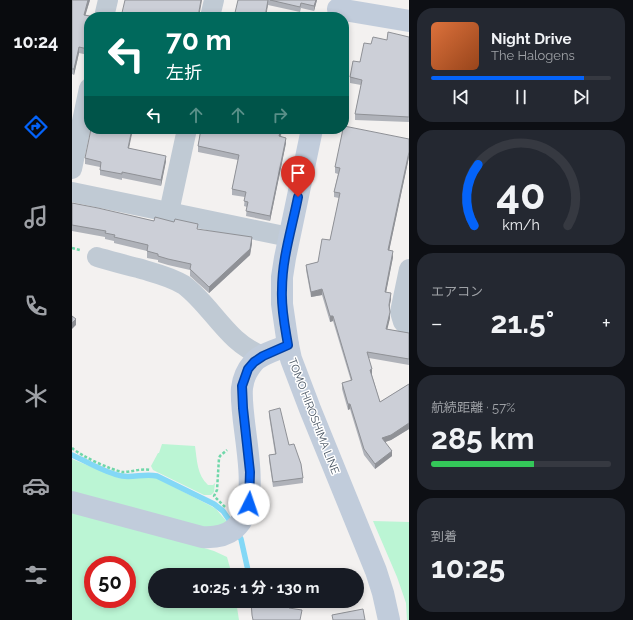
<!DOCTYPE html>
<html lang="ja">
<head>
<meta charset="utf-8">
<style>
	:root { --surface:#171b24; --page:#242831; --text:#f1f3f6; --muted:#9ea1a6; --line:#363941; --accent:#0463f9 }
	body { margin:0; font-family:Raleway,"Noto Sans JP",sans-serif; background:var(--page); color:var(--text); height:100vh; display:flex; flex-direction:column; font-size:15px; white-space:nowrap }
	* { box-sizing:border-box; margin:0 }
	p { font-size:13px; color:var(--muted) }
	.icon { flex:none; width:22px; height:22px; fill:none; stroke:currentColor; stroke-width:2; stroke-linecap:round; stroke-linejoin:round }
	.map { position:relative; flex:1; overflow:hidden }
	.sheet { display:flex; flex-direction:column; gap:8px; padding:8px; background:#0d0f14; width:224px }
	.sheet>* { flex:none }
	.hud { position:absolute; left:12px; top:12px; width:265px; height:122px; border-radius:16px; box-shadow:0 2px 6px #0003; background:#00695c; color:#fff; overflow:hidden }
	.speed { position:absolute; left:12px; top:556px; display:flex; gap:8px; font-size:20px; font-weight:700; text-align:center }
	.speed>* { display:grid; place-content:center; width:52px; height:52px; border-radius:50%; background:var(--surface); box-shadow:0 2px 6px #0003; line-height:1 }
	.speed .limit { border:6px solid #d22; background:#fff; color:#111 }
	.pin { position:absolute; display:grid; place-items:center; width:34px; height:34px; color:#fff; margin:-41px -17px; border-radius:50% 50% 50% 0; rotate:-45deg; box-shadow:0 0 4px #0007 }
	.pin .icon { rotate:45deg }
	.me { position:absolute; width:44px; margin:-22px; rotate:4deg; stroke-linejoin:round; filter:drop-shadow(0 0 3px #0008) }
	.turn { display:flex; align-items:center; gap:14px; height:84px; padding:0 16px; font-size:18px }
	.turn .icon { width:52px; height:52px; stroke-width:2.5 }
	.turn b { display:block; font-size:28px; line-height:34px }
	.lanes { display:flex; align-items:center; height:38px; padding:0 16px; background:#0003; justify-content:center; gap:20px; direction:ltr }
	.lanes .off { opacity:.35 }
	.big { font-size:30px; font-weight:700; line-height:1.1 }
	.sheet .widget { flex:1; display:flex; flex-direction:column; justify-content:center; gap:6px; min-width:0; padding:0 14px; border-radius:16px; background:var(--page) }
	.sheet .dial { align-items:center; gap:0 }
	.dial svg { height:104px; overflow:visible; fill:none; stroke:var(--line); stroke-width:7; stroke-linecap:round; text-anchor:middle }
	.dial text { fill:var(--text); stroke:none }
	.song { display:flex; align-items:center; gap:12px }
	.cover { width:48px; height:48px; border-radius:6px; background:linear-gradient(135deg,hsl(20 70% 55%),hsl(20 70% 35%)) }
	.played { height:4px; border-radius:2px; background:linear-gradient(90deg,var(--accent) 85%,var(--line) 85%) }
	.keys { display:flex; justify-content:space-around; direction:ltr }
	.heat { display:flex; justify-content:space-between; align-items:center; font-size:22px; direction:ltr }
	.charge { height:6px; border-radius:3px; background:linear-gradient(90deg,#34c759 57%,var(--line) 0) }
	.trip { position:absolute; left:76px; top:568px; width:216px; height:40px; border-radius:20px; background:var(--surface); box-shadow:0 2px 6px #0003; font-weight:700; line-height:40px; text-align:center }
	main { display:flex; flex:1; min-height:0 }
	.dock { display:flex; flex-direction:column; width:72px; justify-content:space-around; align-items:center; background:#090b0e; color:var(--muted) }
	.dock .icon { width:28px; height:28px }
	.dock .active { color:var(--accent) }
	.dock b { font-size:18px; color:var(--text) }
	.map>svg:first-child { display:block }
	.green { fill:#bbf5d4; fill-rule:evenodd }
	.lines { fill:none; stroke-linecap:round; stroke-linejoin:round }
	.stream { stroke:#83d8f6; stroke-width:5.5 }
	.path { stroke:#6fd7a9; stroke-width:2.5; stroke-dasharray:3 2; stroke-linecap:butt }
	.street { stroke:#c0cad4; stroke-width:20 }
	.secondary { stroke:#c1ccdb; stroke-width:22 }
	.wall { fill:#afb2b9 }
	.shaded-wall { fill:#8f9196 }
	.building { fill:#cccfd7; stroke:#8f9196 }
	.route-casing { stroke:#0340a2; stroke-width:10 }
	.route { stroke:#0463f9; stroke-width:7 }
	.labels { text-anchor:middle; stroke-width:3; stroke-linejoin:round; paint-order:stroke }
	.street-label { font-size:11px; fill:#465361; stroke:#fff }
</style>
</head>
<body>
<main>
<nav class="dock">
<b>10:24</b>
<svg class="icon active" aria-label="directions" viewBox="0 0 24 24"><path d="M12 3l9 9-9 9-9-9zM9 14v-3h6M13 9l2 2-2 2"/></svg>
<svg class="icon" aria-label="music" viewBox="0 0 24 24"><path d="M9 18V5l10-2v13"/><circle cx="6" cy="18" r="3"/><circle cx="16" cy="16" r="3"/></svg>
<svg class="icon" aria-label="phone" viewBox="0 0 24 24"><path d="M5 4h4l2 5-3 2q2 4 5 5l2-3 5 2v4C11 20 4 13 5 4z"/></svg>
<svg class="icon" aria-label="climate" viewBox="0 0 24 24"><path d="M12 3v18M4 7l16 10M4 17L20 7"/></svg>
<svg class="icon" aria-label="car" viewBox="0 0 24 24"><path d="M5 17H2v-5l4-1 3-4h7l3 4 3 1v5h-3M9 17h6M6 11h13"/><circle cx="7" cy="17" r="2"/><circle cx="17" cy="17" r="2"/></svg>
<svg class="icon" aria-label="filters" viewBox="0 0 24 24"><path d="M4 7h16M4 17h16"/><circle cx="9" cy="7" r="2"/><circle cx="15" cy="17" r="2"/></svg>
</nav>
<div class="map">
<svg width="337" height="620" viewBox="0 0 337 620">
	<rect width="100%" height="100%" fill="#f3f1f0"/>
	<!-- green -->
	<g class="green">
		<path d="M90,444L123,446C125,460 125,475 136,485H141L143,483L142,492L139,495H132L81,470L79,466L86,453H87Z"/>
		<path d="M0,459L47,478C60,480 72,475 85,478L139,506L144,509L155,522L143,531L0,496Z"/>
		<path d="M0,511L66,528L142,551L155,557L160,575H83V601H164L167,620H0ZM21,565H55V599H21Z"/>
		<polygon points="301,521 337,522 337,620 335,620 334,603 325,577"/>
	</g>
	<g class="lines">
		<!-- stream -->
		<g class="stream">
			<path d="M0,455C16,462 33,473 50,476C62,478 73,473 85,476L142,504L151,511L160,524"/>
			<polyline points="164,531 169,539 177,575"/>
		</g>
		<!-- path -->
		<g class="path">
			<polyline points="0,248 8,250"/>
			<path d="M0,448C9,456 39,470 51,472C60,472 69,468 79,470"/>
			<polyline points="153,507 142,496 145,490 147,458 148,456 155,450"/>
		</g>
		<!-- street -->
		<g class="street">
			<polyline points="32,17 36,0"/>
			<polyline points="138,17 142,0"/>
			<polyline points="0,169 17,88"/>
			<polyline points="0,192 217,237"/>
			<polyline points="97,212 115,129"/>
			<path d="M25,257C39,261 52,265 66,268C82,273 98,276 112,285C141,307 155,343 191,356"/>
			<polyline points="337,269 328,312 331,322 337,327"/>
		</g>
		<!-- secondary -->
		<g class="secondary">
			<polyline points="266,9 337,21"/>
			<polyline points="240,129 213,258 210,277 210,304 216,345 219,359 238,409 304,571 311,593 317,620"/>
			<path d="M0,502L130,537C208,542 166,431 170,388C171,379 175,370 181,363C188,354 205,350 216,345"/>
		</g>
	</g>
	<!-- wall -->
	<g class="wall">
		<polygon points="0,0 18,0 13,15 17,17 17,52 16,52 16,55 7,53 2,75 0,74"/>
		<polygon points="166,0 245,0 242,11 229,8 228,12 196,5"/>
		<polygon points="337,37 337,122 283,120 283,114 289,85 278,83 278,77 299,44 315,40"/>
		<polygon points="129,129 210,129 209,136 214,143 198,221 174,216 175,207 172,206 173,197 160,195 160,189 166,160 126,152 126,146"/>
		<polygon points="337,139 337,157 317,251 321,257 314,292 319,299 317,308 318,318 315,329 337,333 337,365 297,358 300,375 308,402 337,384 337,429 319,440 313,442 320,456 303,469 292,455 278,409 276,410 270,389 270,383 279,381 261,321 258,322 250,295 239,297 234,270 234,265 246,262 258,240 267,198 262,197 262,192 266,174 263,173 263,167"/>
		<polygon points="57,148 94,161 89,186 50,178 50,180 28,175 28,167 13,164 13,158"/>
		<polygon points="0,203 82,221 126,229 180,243 178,255 137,293 118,276 118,270 96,265 86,262 86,260 75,258 75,251 42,243 42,241 33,239 33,237 0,231"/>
		<polygon points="197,411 217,445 231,478 231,483 201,487 197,460 197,455 203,454 197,416"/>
	</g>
	<!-- shaded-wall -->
	<g class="shaded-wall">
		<polygon points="16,0 18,0 12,20 12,15"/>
		<polygon points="129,0 130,0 127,17 126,17"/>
		<polygon points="196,0 196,5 194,17 193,17"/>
		<polygon points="244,0 245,0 242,11 242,6"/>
		<polygon points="7,47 7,53 2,75 2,69"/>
		<polygon points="60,129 61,129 56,153 56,148"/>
		<polygon points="209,129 210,129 207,142 207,136"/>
		<polygon points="214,138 214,143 198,221 198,216"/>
		<polygon points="337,152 337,157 316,256 316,250"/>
		<polygon points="94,156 94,161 89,186 89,180"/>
		<polygon points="180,237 180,243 178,255 137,293 137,287"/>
		<polygon points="321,251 321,257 313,298 313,292"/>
		<polygon points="250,289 250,295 239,297 239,292"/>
		<polygon points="319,293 319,299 317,310 317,305"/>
		<polygon points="318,312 318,318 314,335 314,329"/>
		<polygon points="258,316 261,316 261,321 258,322"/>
		<polygon points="4,319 4,325 0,329 0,323"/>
		<polygon points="300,369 300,375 298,375 298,370"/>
		<polygon points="276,404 278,404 278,409 276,410"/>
		<polygon points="337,423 337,429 319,440 310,443 310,438"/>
		<polygon points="320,451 320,456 303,469 303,464"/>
	</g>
	<!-- building -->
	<g class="building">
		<polygon points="0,0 16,0 12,15 18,16 17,21 17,47 16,47 16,49 7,47 2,69 0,69"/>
		<polygon points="53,0 129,0 126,17 49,17"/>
		<polygon points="166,0 196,0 193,17 162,17"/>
		<polygon points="198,0 244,0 242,6 229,3 228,7"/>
		<polygon points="316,32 337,37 337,117 283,114 290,80 278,77 281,61 288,62 292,43 299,44 301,37 315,40"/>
		<polygon points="272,126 337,139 337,152 316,250 321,251 313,292 319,293 317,305 318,312 314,329 337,333 337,359 295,352 300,369 298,370 308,402 337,384 337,423 319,435 310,438 320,451 303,464 292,449 278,404 276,404 270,383 280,380 261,316 258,316 250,289 239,292 234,265 246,262 250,239 258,240 268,193 262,192 268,168 263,167 271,129 272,129"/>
		<polygon points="19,129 60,129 56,148 94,156 89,180 50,172 50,174 28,170 29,162 13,158"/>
		<polygon points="129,129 209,129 207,136 214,138 198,216 174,211 176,202 172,201 174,192 160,189 167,155 126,146"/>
		<polygon points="0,203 26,208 82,221 83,217 102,222 103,219 126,224 125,229 180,237 178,249 137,287 118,269 119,264 96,259 86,256 86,254 75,251 76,245 42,237 43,235 33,233 34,231 0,225"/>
		<polygon points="0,316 4,319 0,323"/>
		<polygon points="208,408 217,445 222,444 229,464 231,478 201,482 197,455 204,454 197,411"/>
		<polygon points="179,601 217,601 217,608 230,610 228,620 181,620 180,615"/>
		<polygon points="291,609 293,620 261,620 260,615"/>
	</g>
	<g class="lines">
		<defs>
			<path id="route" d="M177,504L178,472L171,408L170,386L176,369L182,362L191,356L216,345C213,327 209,309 210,290C210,258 220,228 226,197"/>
		</defs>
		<!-- route casing -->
		<use href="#route" class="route-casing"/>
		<!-- route -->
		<use href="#route" class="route"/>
	</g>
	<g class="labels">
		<!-- street labels -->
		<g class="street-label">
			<text transform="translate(242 416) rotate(69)" y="4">TOMO HIROSHIMA LINE</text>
		</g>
	</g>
</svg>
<div class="speed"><div class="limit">50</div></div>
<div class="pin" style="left:226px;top:197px;background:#d93025"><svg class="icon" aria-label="arrive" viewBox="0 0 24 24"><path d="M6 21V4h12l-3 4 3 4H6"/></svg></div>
<svg class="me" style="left:177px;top:504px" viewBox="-20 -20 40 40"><circle r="19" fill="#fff"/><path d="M0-13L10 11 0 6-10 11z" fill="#0463f9"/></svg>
<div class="trip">10:25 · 1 分 · 130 m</div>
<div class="hud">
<div class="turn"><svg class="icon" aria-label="left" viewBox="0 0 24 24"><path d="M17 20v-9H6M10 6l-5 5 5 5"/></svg><div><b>70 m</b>左折</div></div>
<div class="lanes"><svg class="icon" aria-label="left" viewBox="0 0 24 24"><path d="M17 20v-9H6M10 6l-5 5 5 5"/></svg><svg class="icon off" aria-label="ahead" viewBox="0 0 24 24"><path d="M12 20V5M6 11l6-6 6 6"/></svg><svg class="icon off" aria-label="ahead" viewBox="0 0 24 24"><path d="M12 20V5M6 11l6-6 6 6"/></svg><svg class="icon off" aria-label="right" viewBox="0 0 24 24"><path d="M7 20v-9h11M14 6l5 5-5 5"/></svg></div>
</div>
</div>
<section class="sheet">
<div class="widget">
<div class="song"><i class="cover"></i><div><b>Night Drive</b><p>The Halogens</p></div></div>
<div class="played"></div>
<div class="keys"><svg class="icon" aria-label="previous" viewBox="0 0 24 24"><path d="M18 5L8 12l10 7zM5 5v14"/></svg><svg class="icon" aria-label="pause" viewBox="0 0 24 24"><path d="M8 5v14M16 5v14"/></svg><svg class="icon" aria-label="next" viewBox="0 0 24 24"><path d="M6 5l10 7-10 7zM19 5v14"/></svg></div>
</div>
<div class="widget dial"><svg viewBox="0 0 100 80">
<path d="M14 69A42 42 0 1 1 86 69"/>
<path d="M14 69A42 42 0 0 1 17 22" stroke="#0463f9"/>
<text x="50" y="56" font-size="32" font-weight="700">40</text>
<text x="50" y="72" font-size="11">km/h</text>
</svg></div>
<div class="widget"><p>エアコン</p>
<div class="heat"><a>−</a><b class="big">21.5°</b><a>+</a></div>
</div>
<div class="widget"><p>航続距離 · 57%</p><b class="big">285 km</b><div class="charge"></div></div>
<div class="widget"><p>到着</p><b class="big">10:25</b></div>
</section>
</main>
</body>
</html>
